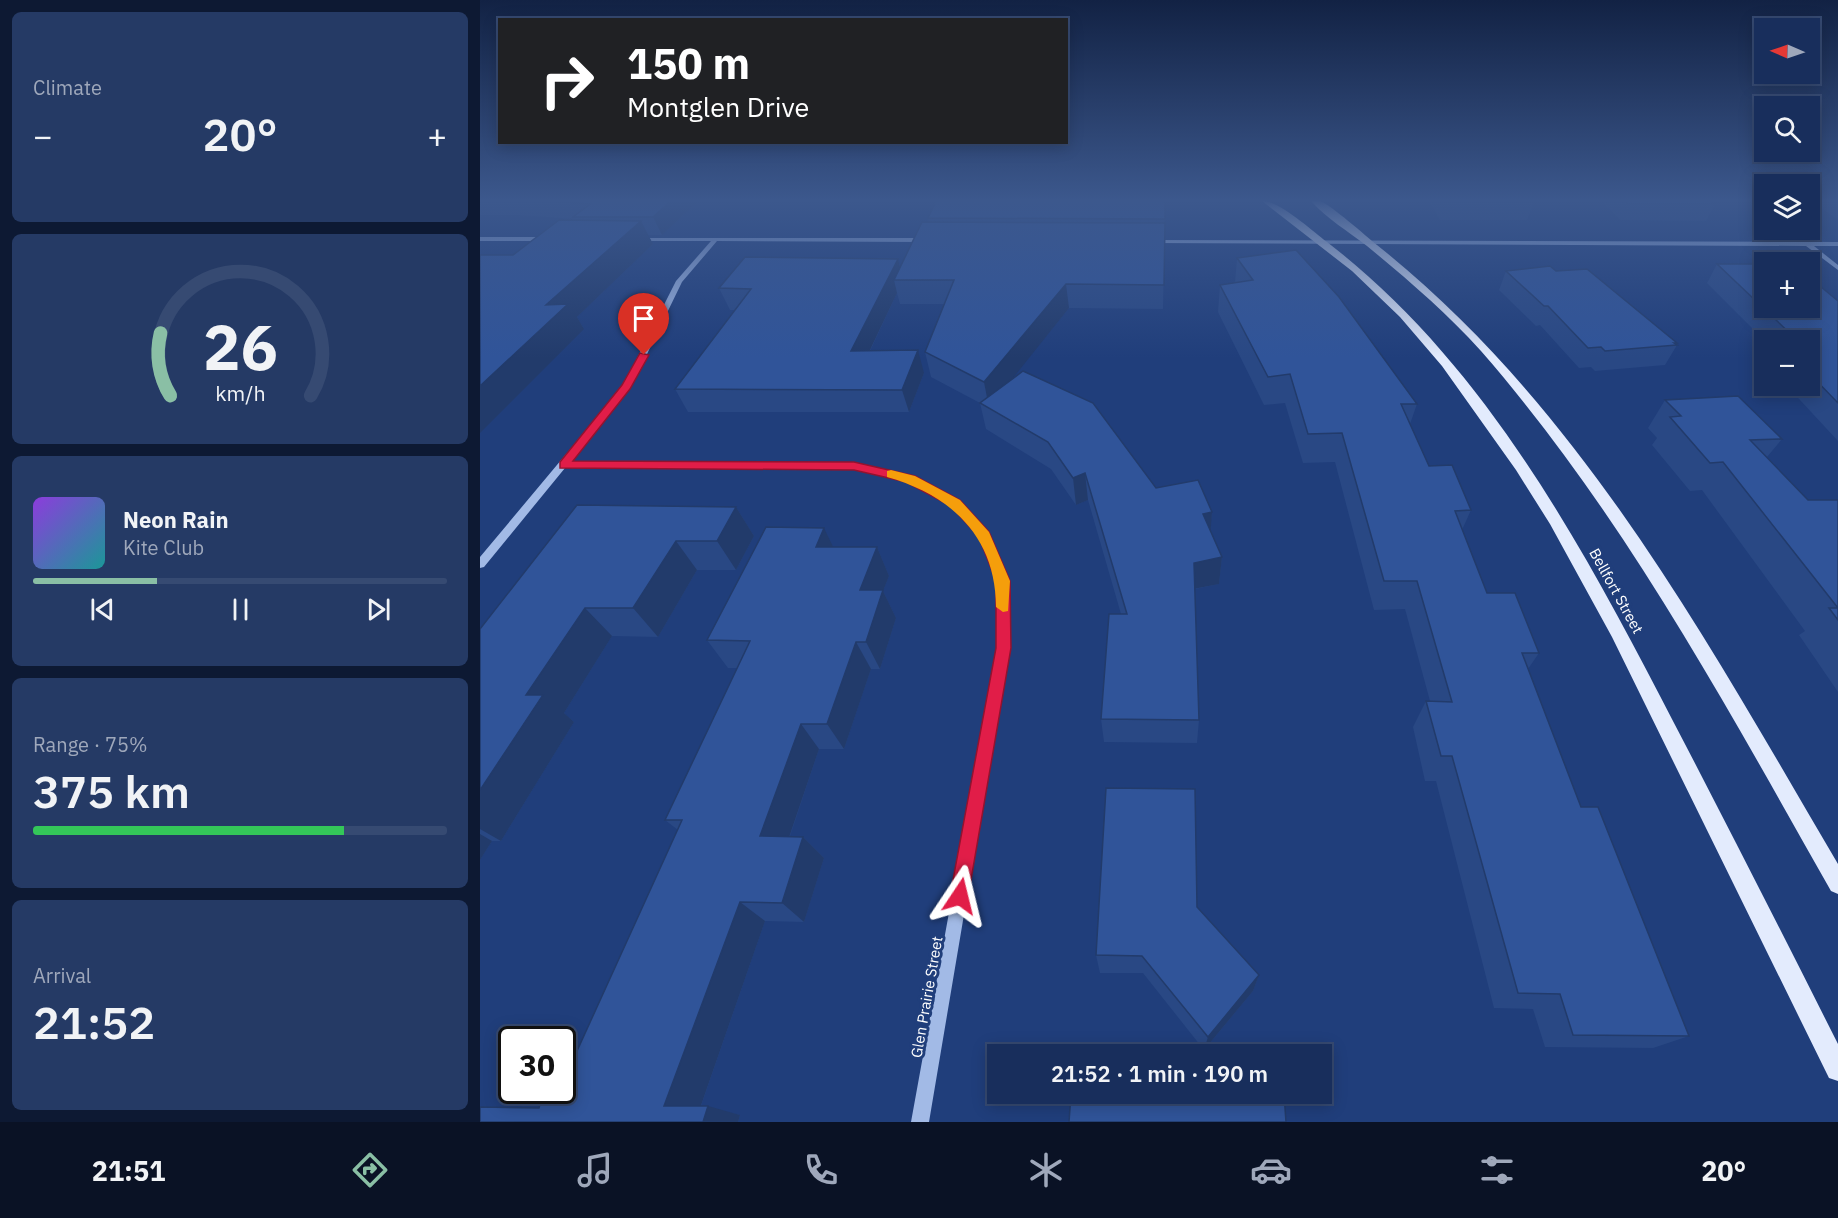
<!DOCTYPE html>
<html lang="en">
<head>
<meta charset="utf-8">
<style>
	:root { --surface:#182e5c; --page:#253a65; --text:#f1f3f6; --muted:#9fa8bb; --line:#364a72; --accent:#8abfa5 }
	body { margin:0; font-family:"IBM Plex Sans",sans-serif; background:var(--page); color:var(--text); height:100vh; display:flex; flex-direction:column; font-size:22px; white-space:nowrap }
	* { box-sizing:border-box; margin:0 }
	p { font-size:20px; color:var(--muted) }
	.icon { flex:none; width:33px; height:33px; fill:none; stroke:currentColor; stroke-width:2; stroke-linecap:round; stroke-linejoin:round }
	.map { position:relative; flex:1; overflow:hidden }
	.panel { display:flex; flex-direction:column; gap:12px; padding:12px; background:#0d1933; width:480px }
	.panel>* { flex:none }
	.top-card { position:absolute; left:18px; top:18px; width:570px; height:126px; border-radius:0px; box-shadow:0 3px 15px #0003,0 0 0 2px var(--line); background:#202124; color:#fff; overflow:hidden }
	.needle { width:39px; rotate:272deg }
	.buttons { position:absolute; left:1274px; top:18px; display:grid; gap:12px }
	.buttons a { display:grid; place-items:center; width:66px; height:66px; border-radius:0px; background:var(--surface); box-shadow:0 3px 15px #0003,0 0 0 2px var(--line); font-size:30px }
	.speed { position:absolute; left:18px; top:1026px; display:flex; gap:12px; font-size:30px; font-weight:700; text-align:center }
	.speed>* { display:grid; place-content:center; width:78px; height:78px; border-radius:50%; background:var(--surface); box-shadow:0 3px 15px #0003,0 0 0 2px var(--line); line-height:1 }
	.speed .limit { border:3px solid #111; border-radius:9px; background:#fff; color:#111 }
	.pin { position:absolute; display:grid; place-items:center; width:51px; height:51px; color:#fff; margin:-62px -26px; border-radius:50% 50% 50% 0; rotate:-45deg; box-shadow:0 0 6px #0007 }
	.pin .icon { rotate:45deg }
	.me { position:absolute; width:66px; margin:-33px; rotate:10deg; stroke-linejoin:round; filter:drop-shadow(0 0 4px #0008) }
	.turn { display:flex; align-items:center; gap:21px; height:126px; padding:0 30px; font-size:27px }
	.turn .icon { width:78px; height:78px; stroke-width:2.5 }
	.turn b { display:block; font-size:42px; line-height:51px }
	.big { font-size:45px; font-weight:600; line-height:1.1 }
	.panel .widget { flex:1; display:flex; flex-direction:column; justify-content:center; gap:9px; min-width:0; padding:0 21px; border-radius:9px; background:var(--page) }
	.panel .dial { align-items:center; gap:0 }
	.dial svg { height:156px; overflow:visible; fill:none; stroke:var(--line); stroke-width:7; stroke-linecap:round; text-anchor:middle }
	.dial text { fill:var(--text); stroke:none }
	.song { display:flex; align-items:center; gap:18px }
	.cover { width:72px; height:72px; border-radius:9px; background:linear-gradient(135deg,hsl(270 70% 55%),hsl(180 70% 35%)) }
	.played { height:6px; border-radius:3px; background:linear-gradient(90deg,var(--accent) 30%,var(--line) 30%) }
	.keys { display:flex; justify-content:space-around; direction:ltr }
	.heat { display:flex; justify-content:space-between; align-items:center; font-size:33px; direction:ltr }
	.charge { height:9px; border-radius:4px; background:linear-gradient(90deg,#34c759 75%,var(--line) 0) }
	.trip { position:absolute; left:507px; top:1044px; width:345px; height:60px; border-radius:0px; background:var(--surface); box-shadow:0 3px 15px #0003,0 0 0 2px var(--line); font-weight:600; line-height:60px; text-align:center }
	.menu { display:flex; height:96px; justify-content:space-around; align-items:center; background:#0a1225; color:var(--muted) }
	.menu .icon { width:42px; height:42px }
	.menu .on { color:var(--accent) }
	.menu b { font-size:27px; color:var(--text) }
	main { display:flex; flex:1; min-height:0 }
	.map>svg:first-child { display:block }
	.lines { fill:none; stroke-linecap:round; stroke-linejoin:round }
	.minor { fill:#a2bae6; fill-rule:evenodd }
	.major { fill:#e3ebfd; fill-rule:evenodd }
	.wall { fill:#294884 }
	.shaded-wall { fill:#223b6b }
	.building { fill:#305499; stroke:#223b6b; stroke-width:1.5 }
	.route { fill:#e11d48; stroke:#92132f; stroke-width:1.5 }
	.slow { fill:#f59e0b }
	.labels { text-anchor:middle; stroke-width:6; stroke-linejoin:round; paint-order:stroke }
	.street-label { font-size:15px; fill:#fff; stroke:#203e7b }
</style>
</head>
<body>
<main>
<section class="panel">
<div class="widget"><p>Climate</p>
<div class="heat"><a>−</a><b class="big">20°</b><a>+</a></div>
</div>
<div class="widget dial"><svg viewBox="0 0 100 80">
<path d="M14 69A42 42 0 1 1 86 69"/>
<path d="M14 69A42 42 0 0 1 9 37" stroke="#8abfa5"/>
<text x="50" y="56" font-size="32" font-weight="700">26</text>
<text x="50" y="72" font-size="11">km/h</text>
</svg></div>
<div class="widget">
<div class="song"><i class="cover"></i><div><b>Neon Rain</b><p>Kite Club</p></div></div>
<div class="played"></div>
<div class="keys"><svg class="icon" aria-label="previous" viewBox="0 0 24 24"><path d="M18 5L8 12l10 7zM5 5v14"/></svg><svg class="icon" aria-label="pause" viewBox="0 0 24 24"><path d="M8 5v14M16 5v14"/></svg><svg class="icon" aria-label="next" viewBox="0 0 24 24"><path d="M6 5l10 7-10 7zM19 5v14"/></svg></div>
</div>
<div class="widget"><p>Range · 75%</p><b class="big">375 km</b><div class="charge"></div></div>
<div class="widget"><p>Arrival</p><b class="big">21:52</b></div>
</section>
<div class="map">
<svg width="1358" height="1122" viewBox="0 0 1358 1122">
	<rect width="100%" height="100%" fill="#203e7b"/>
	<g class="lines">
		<!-- minor -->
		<g class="minor">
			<polygon points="0,237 69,237 72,239 69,241 0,241"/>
			<polygon points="154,238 447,238 450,240 447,242 237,241 202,282 151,387 90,462 374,463 433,477 478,501 510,535 528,581 529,648 449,1122 431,1122 517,648 518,581 501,537 472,505 427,481 374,469 85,468 4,567 0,568 0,557 143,386 196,281 231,241 156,241 154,240"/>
			<polygon points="670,240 1358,242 1358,246 1334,246 1358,265 1358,270 1326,246 672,243 669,241"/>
		</g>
		<!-- major -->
		<g class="major">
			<path d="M782,201C800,201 831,230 847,242C1006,364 1104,549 1194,723C1250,830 1304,937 1358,1044V1081L1349,1078L1132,637L1070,524L1036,470L962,366L920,317L872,271Z"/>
			<path d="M831,201C834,201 837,200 840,201C850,204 887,237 897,245C1102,408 1228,643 1358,864V894L1351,891C1245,704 1143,514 1001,351C967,313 927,279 887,246C869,232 846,218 831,201Z"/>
		</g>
	</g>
	<!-- wall -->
	<g class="wall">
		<polygon points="0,201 218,201 182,235 168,235 173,244 97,317 104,329 33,255 95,220 94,219 39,215 0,215"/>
		<polygon points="685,201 683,309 589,308 532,378 676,488 732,512 730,530 742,557 739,584 715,589 719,720 717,743 624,742 621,719 641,614 608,500 596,505 571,469 506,429 500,403 451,377 445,352 464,304 420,304 417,293 390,351 444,373 429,412 208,412 195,389 255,310 250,310 239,288 418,259 420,267 449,222 448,218"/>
		<polygon points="949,201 1053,201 1054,202 1047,220 960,220"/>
		<polygon points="1122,201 1231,201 1235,204 1226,221 1140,220"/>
		<polygon points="1332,201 1358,201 1358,220"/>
		<polygon points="757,258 937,404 930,424 949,466 991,510 982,530 1007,593 1059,653 1048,669 1101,807 1209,1036 1173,1048 1065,1047 1053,1009 1014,1008 956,781 945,781 933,727 946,701 950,701 925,609 894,610 855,462 823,463 805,403 784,405 738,312 740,285 755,283"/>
		<polygon points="1237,264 1358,301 1358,441 1307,386 1329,386 1329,340 1284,340 1227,283"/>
		<polygon points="1026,271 1076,271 1197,343 1196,345 1197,345 1185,365 1115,371 1111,367 1099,368 1060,325 1056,326 1019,290"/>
		<polygon points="1185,400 1302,439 1287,457 1328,500 1358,500 1358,692 1319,635 1325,631 1222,490 1210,491 1172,445 1177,438 1168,428"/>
		<polygon points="256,507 274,536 256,570 217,570 178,637 132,636 84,713 94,722 21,841 12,841 0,860 0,629"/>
		<polygon points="353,547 397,547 409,576 403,591 416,618 400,669 391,669 364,749 339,749 310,836 323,837 344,858 324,922 285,921 221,1106 260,1115 258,1122 0,1122 73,1105 198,830 185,820 257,668 248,668 227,640"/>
		<polygon points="717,907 779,975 773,991 724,1050 663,973 620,973 616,955"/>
	</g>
	<!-- shaded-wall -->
	<g class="shaded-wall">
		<polygon points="191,201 218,201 182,235 173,217"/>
		<polygon points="161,221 173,244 97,317 104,329 0,433 0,386 66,305"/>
		<polygon points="418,259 423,280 414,280 417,293 379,373 371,351"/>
		<polygon points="586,284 589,308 509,408 504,382"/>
		<polygon points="438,350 444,373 429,412 422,390"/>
		<polygon points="605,473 608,500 596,505 593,478"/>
		<polygon points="256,507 274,536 256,570 237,541"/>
		<polygon points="732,512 730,539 723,514"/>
		<polygon points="344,528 358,557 336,547"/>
		<polygon points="196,541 217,570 178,637 153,608"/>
		<polygon points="397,547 409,576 403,591 416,618 400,669 386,642 380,590"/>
		<polygon points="742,557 739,584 713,589 714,563"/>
		<polygon points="105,608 132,636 84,713 94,722 21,841 0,829 0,790 46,695"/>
		<polygon points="376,642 391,669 364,749 347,724"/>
		<polygon points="321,724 339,749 302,858 280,836"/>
		<polygon points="0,834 12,841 0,860"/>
		<polygon points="323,837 344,858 324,922 302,903"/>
		<polygon points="260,902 285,921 218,1114 184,1106"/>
		<polygon points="779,975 773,991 724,1050 728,1037"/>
		<polygon points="228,1106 260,1115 258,1122 223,1122"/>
	</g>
	<!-- building -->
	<g class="building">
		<polygon points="72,201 191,201 173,217 93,217 110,204"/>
		<polygon points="456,201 685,201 685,219 448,218"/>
		<polygon points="965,201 1053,201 1054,202 965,202"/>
		<polygon points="1145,201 1231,201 1235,204 1147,204"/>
		<polygon points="79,220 161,221 66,305 88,304 0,386 0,255 33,255"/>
		<polygon points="442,222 685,223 684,285 586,284 504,382 445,352 474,280 414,280"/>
		<polygon points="816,250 859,297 937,404 921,404 949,466 972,465 991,510 975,511 1007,593 1035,593 1059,653 1042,653 1101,807 1118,807 1209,1036 1093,1035 1080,994 1038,993 972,756 961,756 946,701 972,702 937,581 904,581 862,433 828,434 810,374 788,377 740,285 773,280 757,258"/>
		<polygon points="265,257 418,259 371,351 438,350 422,390 195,389 271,289 239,288"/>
		<polygon points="1237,264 1284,264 1284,308 1329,308 1329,277 1358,301 1358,403 1329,373 1329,340 1297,340 1296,339 1316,339"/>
		<polygon points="1070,266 1076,271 1107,269 1197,343 1194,343 1197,345 1125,351 1121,347 1108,348 1068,306 1064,306 1026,271"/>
		<polygon points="543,371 613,403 676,488 718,480 732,512 723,514 742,557 714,563 719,720 621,719 629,614 647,614 605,473 593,478 568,442 500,403"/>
		<polygon points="1258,396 1302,439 1270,440 1328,500 1358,500 1358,608 1243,462 1230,463 1190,417 1201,416 1185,400"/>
		<polygon points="97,505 256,507 237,541 196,541 153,608 105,608 46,695 63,695 0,790 0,629"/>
		<polygon points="286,527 344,528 336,547 397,547 380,590 403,590 386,642 376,642 347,724 321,724 280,836 323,837 302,903 260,902 184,1106 228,1106 223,1122 0,1122 0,1107 59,1108 60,1104 73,1105 79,1090 82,1090 82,1084 202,820 185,820 270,641 227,640"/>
		<polygon points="1349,608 1358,608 1358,620"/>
		<polygon points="626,788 715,789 717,907 779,975 728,1037 662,956 616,955"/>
		<polygon points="591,1094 804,1094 806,1122 589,1122"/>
	</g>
	<!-- sky -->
	<linearGradient id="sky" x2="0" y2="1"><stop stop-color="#122244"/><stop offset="0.56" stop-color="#3c588d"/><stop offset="1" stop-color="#3c588d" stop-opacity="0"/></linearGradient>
	<rect width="1358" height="358" fill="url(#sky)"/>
	<!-- route -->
	<polygon class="route" points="160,353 169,355 150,389 93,461 374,462 435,476 480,500 509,532 530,581 531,648 487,903 480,906 473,903 470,896 516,648 516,581 499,537 471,506 426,482 374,470 80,468 80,462 142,385"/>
	<!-- slow -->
	<path class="slow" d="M411,470L435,476L480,500L509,532L530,581L528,611L523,612L516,607C516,537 471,495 407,477V471Z"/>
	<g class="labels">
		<!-- street labels -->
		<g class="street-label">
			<text transform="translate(1136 591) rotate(61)" y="5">Bellfort Street</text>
			<text transform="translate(447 997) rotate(-80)" y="5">Glen Prairie Street</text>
		</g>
	</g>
</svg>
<div class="buttons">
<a><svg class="needle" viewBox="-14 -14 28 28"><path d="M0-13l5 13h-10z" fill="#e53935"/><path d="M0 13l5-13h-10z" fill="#9fa8bb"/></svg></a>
<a><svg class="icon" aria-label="search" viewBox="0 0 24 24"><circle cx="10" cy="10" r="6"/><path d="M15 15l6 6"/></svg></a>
<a><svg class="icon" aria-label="layers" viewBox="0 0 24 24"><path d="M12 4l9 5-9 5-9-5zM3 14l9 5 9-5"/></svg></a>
<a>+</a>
<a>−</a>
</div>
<div class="speed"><div class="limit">30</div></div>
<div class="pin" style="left:164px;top:355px;background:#d93025"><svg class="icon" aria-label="arrive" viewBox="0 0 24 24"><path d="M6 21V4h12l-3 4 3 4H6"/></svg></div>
<svg class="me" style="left:480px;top:896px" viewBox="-20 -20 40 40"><path d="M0-17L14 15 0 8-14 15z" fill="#e11d48" stroke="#fff" stroke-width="4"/></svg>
<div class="trip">21:52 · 1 min · 190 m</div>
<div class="top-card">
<div class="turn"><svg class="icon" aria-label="right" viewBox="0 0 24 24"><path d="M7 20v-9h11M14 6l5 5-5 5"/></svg><div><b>150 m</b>Montglen Drive</div></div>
</div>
</div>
</main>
<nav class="menu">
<b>21:51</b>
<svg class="icon on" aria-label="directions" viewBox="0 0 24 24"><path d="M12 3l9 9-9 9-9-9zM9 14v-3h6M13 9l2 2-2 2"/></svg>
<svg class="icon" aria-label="music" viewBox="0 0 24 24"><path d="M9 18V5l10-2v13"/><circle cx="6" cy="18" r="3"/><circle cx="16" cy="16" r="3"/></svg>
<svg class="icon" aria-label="phone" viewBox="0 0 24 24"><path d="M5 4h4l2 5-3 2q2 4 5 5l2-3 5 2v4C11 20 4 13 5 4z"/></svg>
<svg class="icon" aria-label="climate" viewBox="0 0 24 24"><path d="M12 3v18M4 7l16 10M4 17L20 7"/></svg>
<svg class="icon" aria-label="car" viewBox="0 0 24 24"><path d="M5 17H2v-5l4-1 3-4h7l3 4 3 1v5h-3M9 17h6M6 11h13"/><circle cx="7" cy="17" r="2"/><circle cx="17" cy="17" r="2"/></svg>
<svg class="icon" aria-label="filters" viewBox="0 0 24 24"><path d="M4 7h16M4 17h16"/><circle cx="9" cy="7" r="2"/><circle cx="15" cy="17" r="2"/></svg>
<b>20°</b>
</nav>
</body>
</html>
